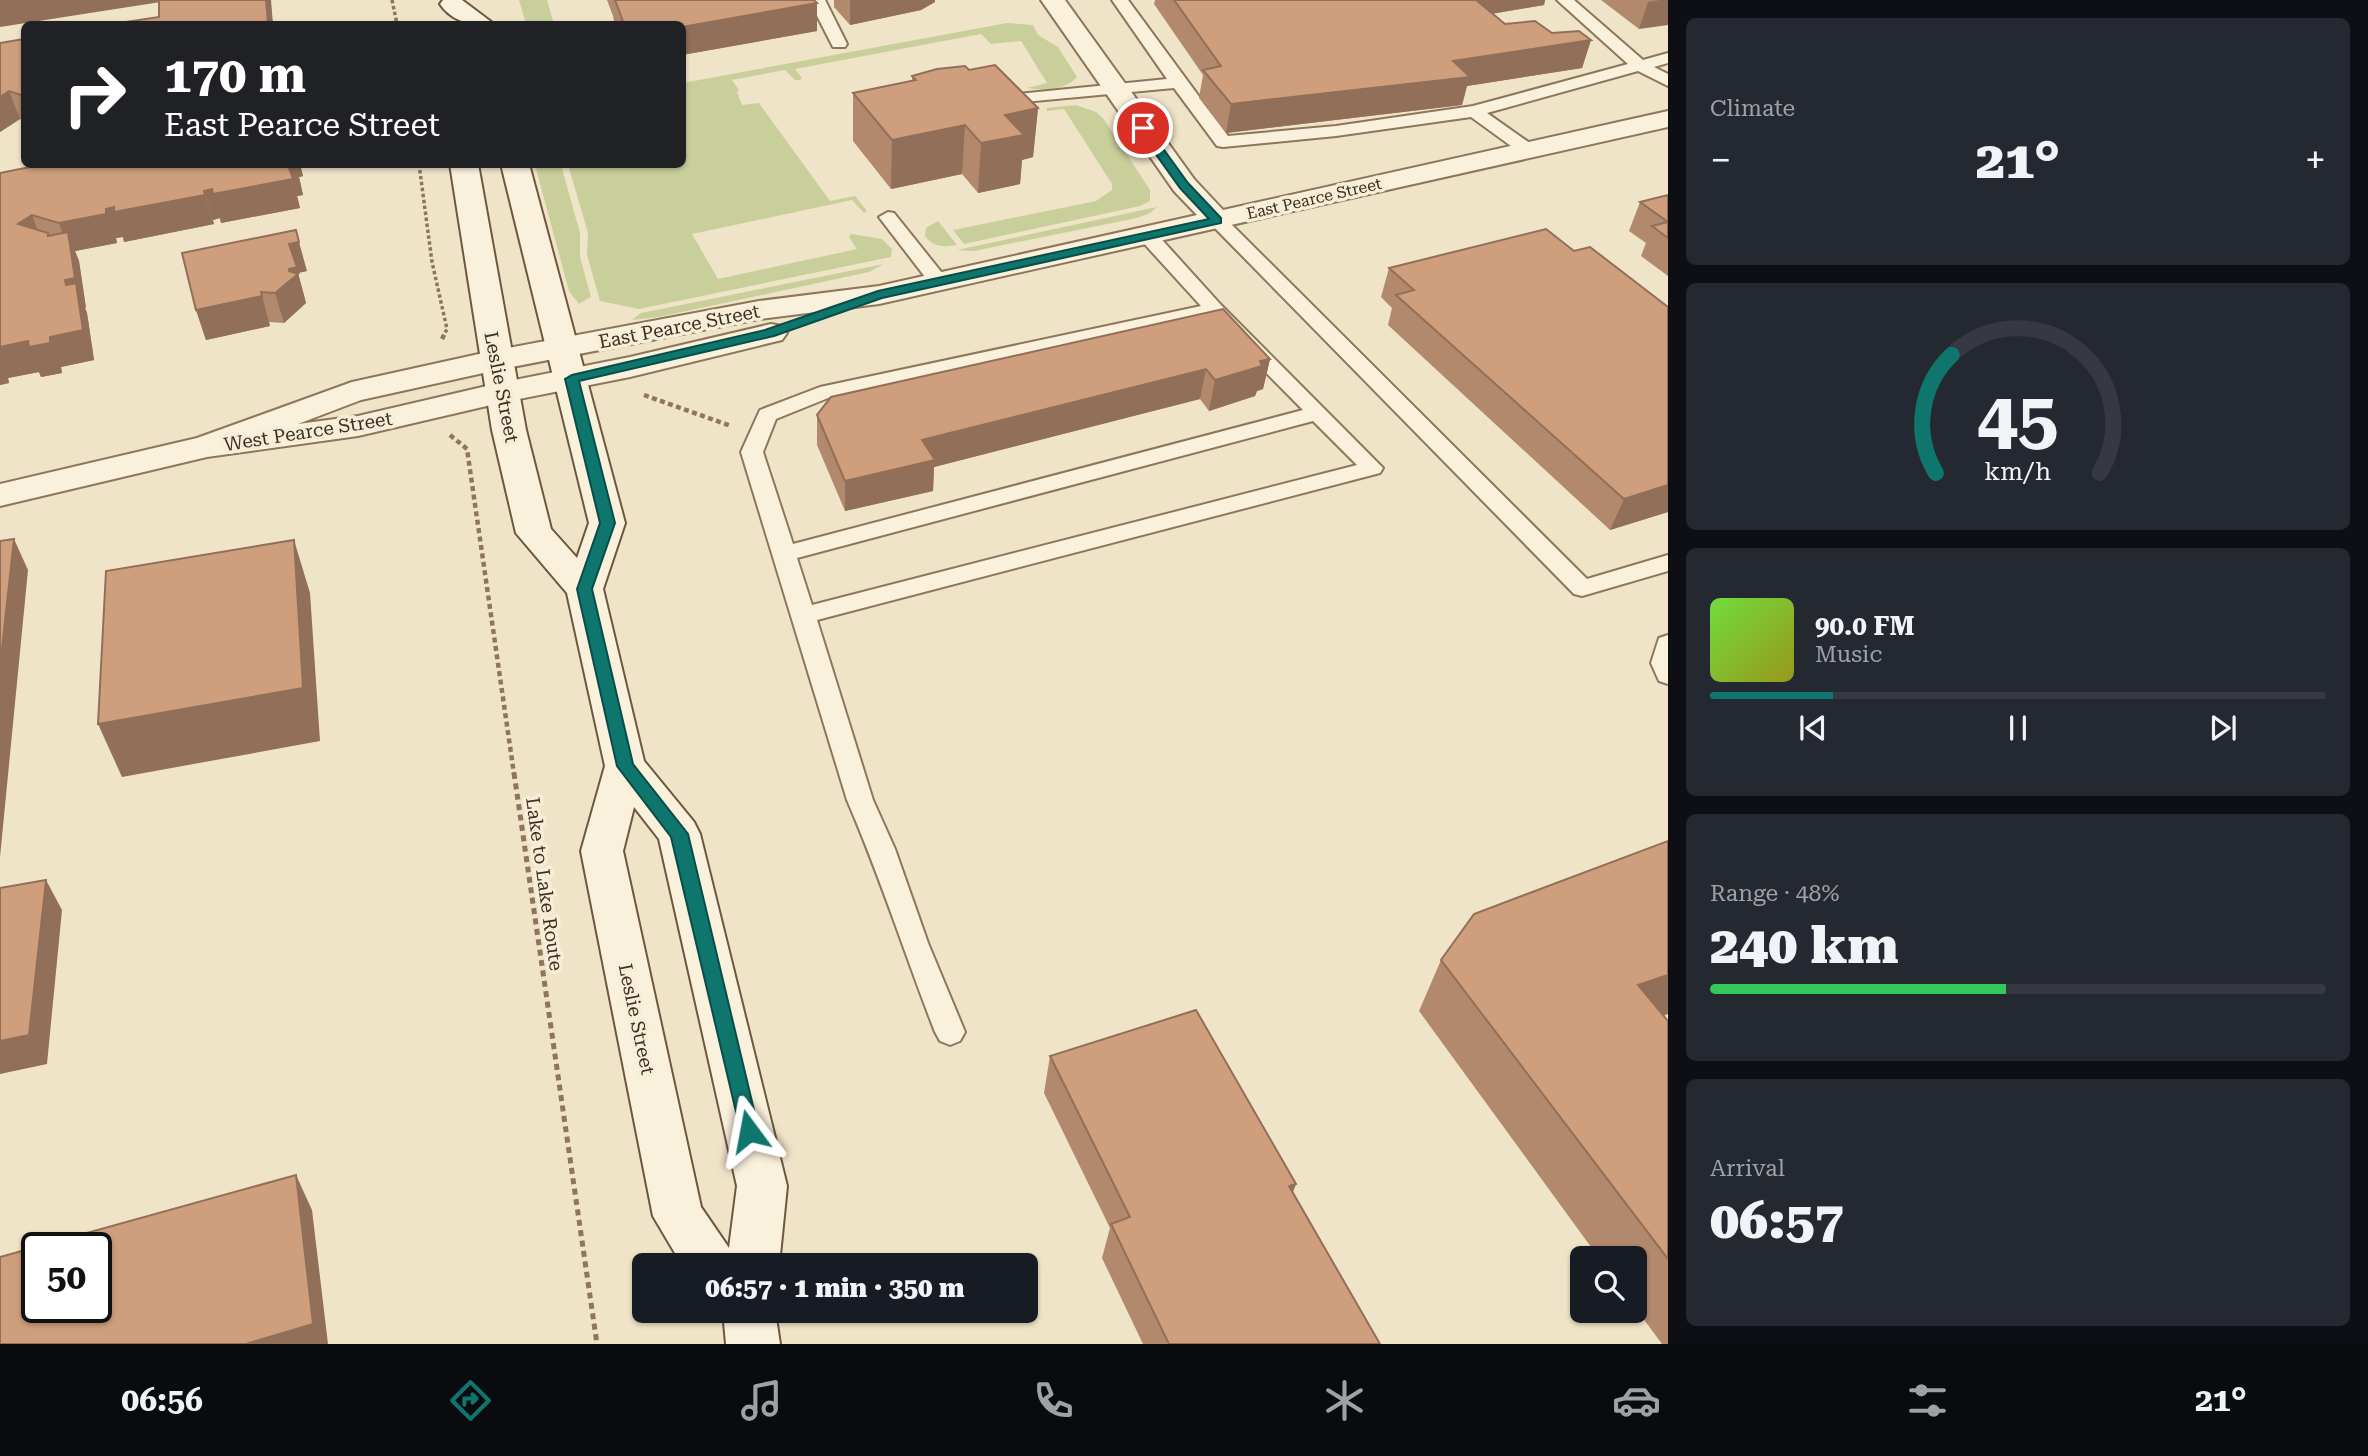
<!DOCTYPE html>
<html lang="en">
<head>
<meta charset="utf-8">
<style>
	:root { --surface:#171b24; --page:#242831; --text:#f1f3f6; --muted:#9ea1a6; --line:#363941; --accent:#0f766e }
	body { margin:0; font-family:"Roboto Serif",serif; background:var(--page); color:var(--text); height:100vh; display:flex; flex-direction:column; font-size:26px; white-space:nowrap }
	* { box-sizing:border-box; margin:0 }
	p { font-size:23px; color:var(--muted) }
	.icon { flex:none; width:38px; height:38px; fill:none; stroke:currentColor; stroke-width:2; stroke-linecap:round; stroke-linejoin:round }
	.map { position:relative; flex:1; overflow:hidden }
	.drawer { display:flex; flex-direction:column; gap:18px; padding:18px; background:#0d0f14; width:700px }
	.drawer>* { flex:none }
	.hud { position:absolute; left:21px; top:21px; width:665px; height:147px; border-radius:10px; box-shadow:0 2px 5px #0004; background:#202124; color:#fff; overflow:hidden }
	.buttons { position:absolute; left:1570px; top:1246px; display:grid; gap:14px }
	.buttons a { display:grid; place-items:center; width:77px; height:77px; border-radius:10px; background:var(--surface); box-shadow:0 2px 5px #0004; font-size:35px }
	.speed { position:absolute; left:21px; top:1232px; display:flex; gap:14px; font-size:35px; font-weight:700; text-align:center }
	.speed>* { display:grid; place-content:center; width:91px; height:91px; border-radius:50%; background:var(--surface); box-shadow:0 2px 5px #0004; line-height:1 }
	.speed .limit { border:4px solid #111; border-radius:10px; background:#fff; color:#111 }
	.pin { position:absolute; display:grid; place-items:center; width:60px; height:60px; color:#fff; margin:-30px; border:4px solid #fff; border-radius:50%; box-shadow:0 2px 7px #0007 }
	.me { position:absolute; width:77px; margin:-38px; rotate:347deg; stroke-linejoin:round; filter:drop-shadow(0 0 5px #0008) }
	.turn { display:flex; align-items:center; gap:24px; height:147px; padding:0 28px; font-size:32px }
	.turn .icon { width:91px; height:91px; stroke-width:2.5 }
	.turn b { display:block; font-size:49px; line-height:60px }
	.big { font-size:52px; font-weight:800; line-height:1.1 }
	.drawer .card { flex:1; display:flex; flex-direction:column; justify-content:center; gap:10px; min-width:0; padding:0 24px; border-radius:10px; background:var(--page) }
	.drawer .dial { align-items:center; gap:0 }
	.dial svg { height:182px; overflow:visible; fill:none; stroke:var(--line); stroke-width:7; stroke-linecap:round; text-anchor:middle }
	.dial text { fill:var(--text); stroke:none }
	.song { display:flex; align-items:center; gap:21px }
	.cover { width:84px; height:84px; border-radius:10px; background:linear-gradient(135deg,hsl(100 70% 55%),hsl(60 70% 35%)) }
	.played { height:7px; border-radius:4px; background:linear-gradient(90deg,var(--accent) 20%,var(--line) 20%) }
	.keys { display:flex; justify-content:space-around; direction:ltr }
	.heat { display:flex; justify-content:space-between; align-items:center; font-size:38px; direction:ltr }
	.charge { height:10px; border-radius:5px; background:linear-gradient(90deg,#34c759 48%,var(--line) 0) }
	.trip { position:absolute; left:632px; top:1253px; width:406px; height:70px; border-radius:10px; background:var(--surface); box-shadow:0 2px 5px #0004; font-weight:800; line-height:70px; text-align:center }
	.dock { display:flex; height:112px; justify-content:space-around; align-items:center; background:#090b0e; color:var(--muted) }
	.dock .icon { width:49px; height:49px }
	.dock .on { color:var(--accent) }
	.dock b { font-size:32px; color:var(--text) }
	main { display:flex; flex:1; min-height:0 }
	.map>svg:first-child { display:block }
	.green { fill:#c9cf9b }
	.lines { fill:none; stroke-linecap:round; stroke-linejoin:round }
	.lane-casing { stroke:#8d765c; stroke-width:4 }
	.street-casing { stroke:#8d765c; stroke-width:4 }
	.secondary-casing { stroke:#6f573f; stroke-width:4 }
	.path-far2 { stroke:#8d765c; stroke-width:3.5; stroke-dasharray:3.5 2.5; stroke-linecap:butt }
	.path-far1 { stroke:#8d765c; stroke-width:4.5; stroke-dasharray:5 3.5; stroke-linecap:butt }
	.path { stroke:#8d765c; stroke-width:5; stroke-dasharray:6 4.5; stroke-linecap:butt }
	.lane { fill:#faf1dc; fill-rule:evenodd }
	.street { fill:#faf1dc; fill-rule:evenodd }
	.secondary { fill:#faf1dc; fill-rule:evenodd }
	.wall { fill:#b2896c }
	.shaded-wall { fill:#916f58 }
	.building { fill:#cf9f7d; stroke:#916f58; stroke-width:2; fill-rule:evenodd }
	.route { fill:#0f766e; stroke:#0a4d48; stroke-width:2 }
	.labels { text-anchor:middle; stroke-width:7; stroke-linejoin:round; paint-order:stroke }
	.far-street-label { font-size:16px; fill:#3d2e20; stroke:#f7eed8 }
	.street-label { font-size:19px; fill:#3d2e20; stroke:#f7eed8 }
</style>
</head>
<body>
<main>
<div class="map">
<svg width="1668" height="1344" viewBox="0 0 1668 1344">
	<rect width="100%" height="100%" fill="#f0e4c8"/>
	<!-- green -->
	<g class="green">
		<polygon points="519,0 547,0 554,24 526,24"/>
		<path d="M1007,23L1033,25L1038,35L1058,47L1077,77C1066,90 1043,91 1027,88L1047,83L1021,41L991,44L981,34L795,69L802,78L800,80H795L785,70L732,80L739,90L737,92L742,105L759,103L830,201L855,196L867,211L864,213L852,200L692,234L718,279L857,249L849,237L851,234L882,239L892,249L891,257L639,309L600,301L587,255L588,233L568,165L682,164L683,83Z"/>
		<polygon points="1076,105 1096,112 1103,118 1150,190 1150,201 1140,206 964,244 953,230 1096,201 1112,190 1112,184 1064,109 1047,111 1047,108"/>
		<polygon points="535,165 561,165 580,233 580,257 591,297 579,304 569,291"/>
		<polygon points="1157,207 1150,213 1137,218 974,251 957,250"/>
		<path d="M938,221L957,245C944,247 934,248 925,236L926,228Z"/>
		<polygon points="884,264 869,272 659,317 632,320 641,313"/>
	</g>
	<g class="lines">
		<defs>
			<g id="lane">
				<polygon points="809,0 825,0 847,44 845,47 833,47"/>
				<polygon points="1112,0 1128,0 1228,136 1336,126 1473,106 1628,64 1557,0 1574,0 1643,60 1668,53 1668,63 1654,67 1668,74 1668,86 1638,71 1487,113 1534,146 1537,150 1528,155 1522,154 1471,117 1336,136 1223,147 1217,146 1174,88 1012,103 1010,99 1018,94 1167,79"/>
				<polygon points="888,212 894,213 946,278 949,282 946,286 932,286 882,221 879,217"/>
				<polygon points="1217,215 1223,216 1587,579 1668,555 1668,571 1582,596 1574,594 1211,224 1208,220 1211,216"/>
				<path d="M1147,229L1154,231L1221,305L1383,468L1380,473L817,620L873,800L895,849L928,943L965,1032L960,1041L950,1045L940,1041L935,1032C905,955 880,876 847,800L741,452L760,410L820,387L1201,306L1140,239L1138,235L1140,231ZM1210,316L1303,410L793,544L763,452L776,419L833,396ZM1313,421L1357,465L812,605L797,558Z"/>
				<polygon points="1668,635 1668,684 1659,681 1651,663 1659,638"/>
			</g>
			<polygon id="street" points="1041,0 1065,0 1194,179 1223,210 1668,111 1668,127 879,304 759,319 497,370 361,400 298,424 358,416 504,382 630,357 771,324 782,326 787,333 782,340 630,377 504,402 358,436 207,457 0,506 0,484 197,438 352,382 497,350 759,301 879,286 1197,215 1174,191"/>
			<g id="secondary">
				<path d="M443,0H462L494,24C474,26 453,23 440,4Z"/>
				<path d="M450,164H478L526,430L551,529L577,558L589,523L501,164H529L625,523L603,589L644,761L694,822L700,834L787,1186L779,1265H682L653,1216L581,851L605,766L567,593L516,533L492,430ZM634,807L659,839L737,1186L729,1248L701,1207L623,851Z"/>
				<polygon points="723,1311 775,1311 780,1344 726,1344"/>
			</g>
		</defs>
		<!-- lane casing -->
		<use href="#lane" class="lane-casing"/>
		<!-- street casing -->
		<use href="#street" class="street-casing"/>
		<!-- secondary casing -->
		<use href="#secondary" class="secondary-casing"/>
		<!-- path-far2 -->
		<g class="path-far2">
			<polyline points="392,0 397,24"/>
			<polyline points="419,164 432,262 447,329 443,337"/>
		</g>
		<!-- path-far1 -->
		<g class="path-far1">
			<polyline points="442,339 444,335"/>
			<polyline points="644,395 731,426"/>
			<polyline points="450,435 467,449 514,774"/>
		</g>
		<!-- path -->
		<polyline class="path" points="514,773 597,1344"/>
		<!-- lane -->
		<use href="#lane" class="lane"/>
		<!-- street -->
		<use href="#street" class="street"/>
		<!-- secondary -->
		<use href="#secondary" class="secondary"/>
	</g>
	<!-- wall -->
	<g class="wall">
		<polygon points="607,0 814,0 817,31 682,55 682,24 617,24 614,21 613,16"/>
		<polygon points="834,0 935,0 935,2 921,10 850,25 834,7"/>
		<polygon points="1155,0 1545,0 1544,5 1492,14 1505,24 1591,40 1582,68 1467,86 1462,105 1226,133 1199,98 1203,75 1154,4"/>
		<polygon points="1601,0 1668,0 1639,29"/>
		<polygon points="24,39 24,121 20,119 0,132 0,43"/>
		<polygon points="969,70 1038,108 1033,157 1022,160 1020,184 978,193 962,174 891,189 853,141 853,93 912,81 912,76"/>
		<polygon points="45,164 300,164 303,176 299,177 303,195 297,196 300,208 221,223 220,218 213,220 214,224 124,242 123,237 116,238 117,243 75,251 79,261 86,308 85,308 87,313 94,360 61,367 62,373 41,377 39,372 8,378 9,383 0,385 0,173"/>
		<polygon points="1668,195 1668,276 1641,256 1646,243 1629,231 1640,202"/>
		<polygon points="1574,251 1668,512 1610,530 1388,325 1392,308 1381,297 1389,268"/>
		<polygon points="182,253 307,271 298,273 306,303 284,323 269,322 270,326 206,340 196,310"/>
		<polygon points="1270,359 1263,389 1257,391 1255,396 1209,411 1200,399 934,467 933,491 845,511 817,445 817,415"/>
		<polygon points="1441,960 1664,1016 1668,1021 1668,1344 1662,1344 1634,1306 1634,1258 1599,1258 1419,1011"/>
		<polygon points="1050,1056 1296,1184 1293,1192 1380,1344 1143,1344 1102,1258 1110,1228 1044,1093"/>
	</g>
	<!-- shaded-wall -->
	<g class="shaded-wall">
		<polygon points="0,0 167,0 167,1 0,27"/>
		<polygon points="266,0 271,0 273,24 268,24"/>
		<polygon points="850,0 935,0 935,2 921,10 850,25"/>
		<polygon points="1464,0 1545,0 1544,5 1459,19"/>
		<polygon points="1660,0 1668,0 1668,25 1639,29 1648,2"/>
		<polygon points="817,3 817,31 682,55 682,27"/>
		<polygon points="1591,40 1582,68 1467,86 1462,105 1226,133 1231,104 1453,61"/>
		<polygon points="9,91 20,119 0,132 0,97"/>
		<polygon points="1038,108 1033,157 1022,160 1020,184 978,193 981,143 1005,115"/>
		<polygon points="965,125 962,174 891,189 892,140"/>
		<polygon points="293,164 300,164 303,176 299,177 303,195 297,196 300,208 221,223 220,218 213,220 204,191 289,168"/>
		<polygon points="205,195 214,224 124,242 123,237 116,238 117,243 75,251 79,261 86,308 85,308 87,313 94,360 61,367 62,373 41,377 39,372 8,378 9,383 0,385 0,347 50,337 66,285 65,280 69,252 59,223 106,209"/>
		<polygon points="32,215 43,245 18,224"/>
		<polygon points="299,242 307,271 298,273 306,303 284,323 275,293 289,269 289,244"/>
		<polygon points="261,292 270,326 206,340 196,310"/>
		<polygon points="1270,359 1263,389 1257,391 1255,396 1209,411 1215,380 1260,361"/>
		<polygon points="1206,369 1200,399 934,467 933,491 845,511 845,481 922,440"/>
		<polygon points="1668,485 1668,512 1610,530 1624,499"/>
		<polygon points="14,539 28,570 0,857 0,667"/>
		<polygon points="294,540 310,593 320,741 122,777 98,724"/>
		<polygon points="46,880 62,910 47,1064 0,1074 0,1041"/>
		<polygon points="1668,975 1668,1014 1608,1036 1638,985"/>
		<polygon points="296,1175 312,1210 328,1344 246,1344"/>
		<polygon points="1296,1184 1282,1219 1289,1186"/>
	</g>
	<!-- building -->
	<g class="building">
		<polygon points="159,0 266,0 268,24 113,24 159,17"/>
		<polygon points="615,0 814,0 817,3 682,27 682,24 624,24"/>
		<polygon points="1174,0 1476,0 1505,24 1535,21 1552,33 1579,31 1591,40 1453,61 1470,77 1231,104 1203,70 1221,66"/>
		<polygon points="24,39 24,96 9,91 0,97 0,43"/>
		<polygon points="995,65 1038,108 1005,115 1024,135 981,143 965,125 892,140 853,93 916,80 912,76 937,69 965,66 969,70"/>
		<polygon points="45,164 295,164 296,166 289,168 293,179 213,194 212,189 204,191 205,195 114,212 114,207 106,209 106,214 59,223 32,215 18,224 48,233 48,236 68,232 75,278 65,280 66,285 76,283 83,330 50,337 50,343 29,347 28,341 0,347 0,173"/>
		<polygon points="1668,195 1668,222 1640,202"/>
		<polygon points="1668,222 1668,238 1652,226"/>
		<polygon points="1546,229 1574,251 1590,247 1668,307 1668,485 1624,499 1396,295 1414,290 1389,268"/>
		<polygon points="296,230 299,242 289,244 297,267 289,269 289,271 298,274 275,293 261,292 262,296 196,310 182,253"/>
		<polygon points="1223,309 1270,359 1260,361 1262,366 1215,380 1206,369 922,440 935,460 845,481 817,415 831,397"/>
		<polygon points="14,539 0,667 0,541"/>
		<polygon points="294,540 303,688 98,724 106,571"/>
		<polygon points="1668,841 1668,975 1638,985 1668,1021 1668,1259 1441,960 1474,914"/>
		<polygon points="46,880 29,1035 0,1041 0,888"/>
		<polygon points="1196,1010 1296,1184 1289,1186 1380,1344 1169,1344 1111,1224 1130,1217 1050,1056"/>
		<path d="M296,1175L313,1324L246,1344H0V1257ZM37,1248H96V1307H37Z"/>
	</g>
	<!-- route -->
	<polygon class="route" points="1139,125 1146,125 1188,183 1221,218 1221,223 882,298 774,336 579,381 615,523 592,589 633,764 688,834 759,1131 756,1137 749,1140 742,1137 671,837 617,766 577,589 600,523 565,379 572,375 765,330 878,291 1209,219 1180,188 1137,128"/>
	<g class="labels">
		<!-- far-street labels -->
		<g class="far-street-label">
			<text transform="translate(1314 198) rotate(-13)" y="6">East Pearce Street</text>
		</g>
		<!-- street labels -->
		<g class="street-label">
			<text transform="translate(679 326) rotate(-11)" y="7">East Pearce Street</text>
			<text transform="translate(502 387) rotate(79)" y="7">Leslie Street</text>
			<text transform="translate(308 431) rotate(-9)" y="7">West Pearce Street</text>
			<text transform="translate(545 884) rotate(82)" y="7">Lake to Lake Route</text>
			<text transform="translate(637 1019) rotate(78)" y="7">Leslie Street</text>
		</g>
	</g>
</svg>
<div class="buttons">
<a><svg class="icon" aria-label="search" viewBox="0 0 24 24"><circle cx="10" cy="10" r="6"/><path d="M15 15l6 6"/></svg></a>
</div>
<div class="speed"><div class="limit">50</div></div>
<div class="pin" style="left:1143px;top:128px;background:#d93025"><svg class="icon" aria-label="arrive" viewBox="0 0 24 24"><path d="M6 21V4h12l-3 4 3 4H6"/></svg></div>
<svg class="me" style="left:749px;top:1131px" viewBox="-20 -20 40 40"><path d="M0-17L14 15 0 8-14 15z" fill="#0f766e" stroke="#fff" stroke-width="4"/></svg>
<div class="trip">06:57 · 1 min · 350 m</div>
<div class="hud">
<div class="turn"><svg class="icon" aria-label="right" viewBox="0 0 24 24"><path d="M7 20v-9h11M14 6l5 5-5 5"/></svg><div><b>170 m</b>East Pearce Street</div></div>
</div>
</div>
<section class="drawer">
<div class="card"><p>Climate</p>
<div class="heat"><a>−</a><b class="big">21°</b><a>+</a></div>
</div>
<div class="card dial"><svg viewBox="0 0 100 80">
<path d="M14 69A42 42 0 1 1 86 69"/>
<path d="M14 69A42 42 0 0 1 21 17" stroke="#0f766e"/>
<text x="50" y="56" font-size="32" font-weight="700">45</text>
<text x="50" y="72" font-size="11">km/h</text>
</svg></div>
<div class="card">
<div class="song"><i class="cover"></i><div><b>90.0 FM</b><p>Music</p></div></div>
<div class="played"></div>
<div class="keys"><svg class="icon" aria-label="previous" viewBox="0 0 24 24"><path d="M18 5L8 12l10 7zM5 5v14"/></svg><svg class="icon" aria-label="pause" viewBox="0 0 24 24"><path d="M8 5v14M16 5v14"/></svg><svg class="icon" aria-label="next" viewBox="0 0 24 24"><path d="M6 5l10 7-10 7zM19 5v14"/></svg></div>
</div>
<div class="card"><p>Range · 48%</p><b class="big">240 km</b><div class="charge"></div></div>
<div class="card"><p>Arrival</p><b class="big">06:57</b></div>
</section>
</main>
<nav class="dock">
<b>06:56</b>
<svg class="icon on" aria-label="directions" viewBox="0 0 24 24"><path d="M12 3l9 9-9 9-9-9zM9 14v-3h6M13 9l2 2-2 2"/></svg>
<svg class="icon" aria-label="music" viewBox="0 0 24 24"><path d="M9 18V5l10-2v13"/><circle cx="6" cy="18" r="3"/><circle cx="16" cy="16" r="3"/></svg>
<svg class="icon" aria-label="phone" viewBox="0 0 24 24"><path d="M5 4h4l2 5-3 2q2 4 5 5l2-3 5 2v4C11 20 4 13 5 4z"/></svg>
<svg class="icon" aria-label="climate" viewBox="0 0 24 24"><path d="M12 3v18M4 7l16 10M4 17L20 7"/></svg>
<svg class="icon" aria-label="car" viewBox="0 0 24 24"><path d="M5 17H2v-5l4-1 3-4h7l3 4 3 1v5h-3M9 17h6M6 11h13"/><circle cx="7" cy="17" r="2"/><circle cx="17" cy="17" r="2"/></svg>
<svg class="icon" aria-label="filters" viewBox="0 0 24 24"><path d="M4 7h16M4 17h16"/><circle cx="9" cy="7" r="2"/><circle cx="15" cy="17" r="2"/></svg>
<b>21°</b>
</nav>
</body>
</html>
